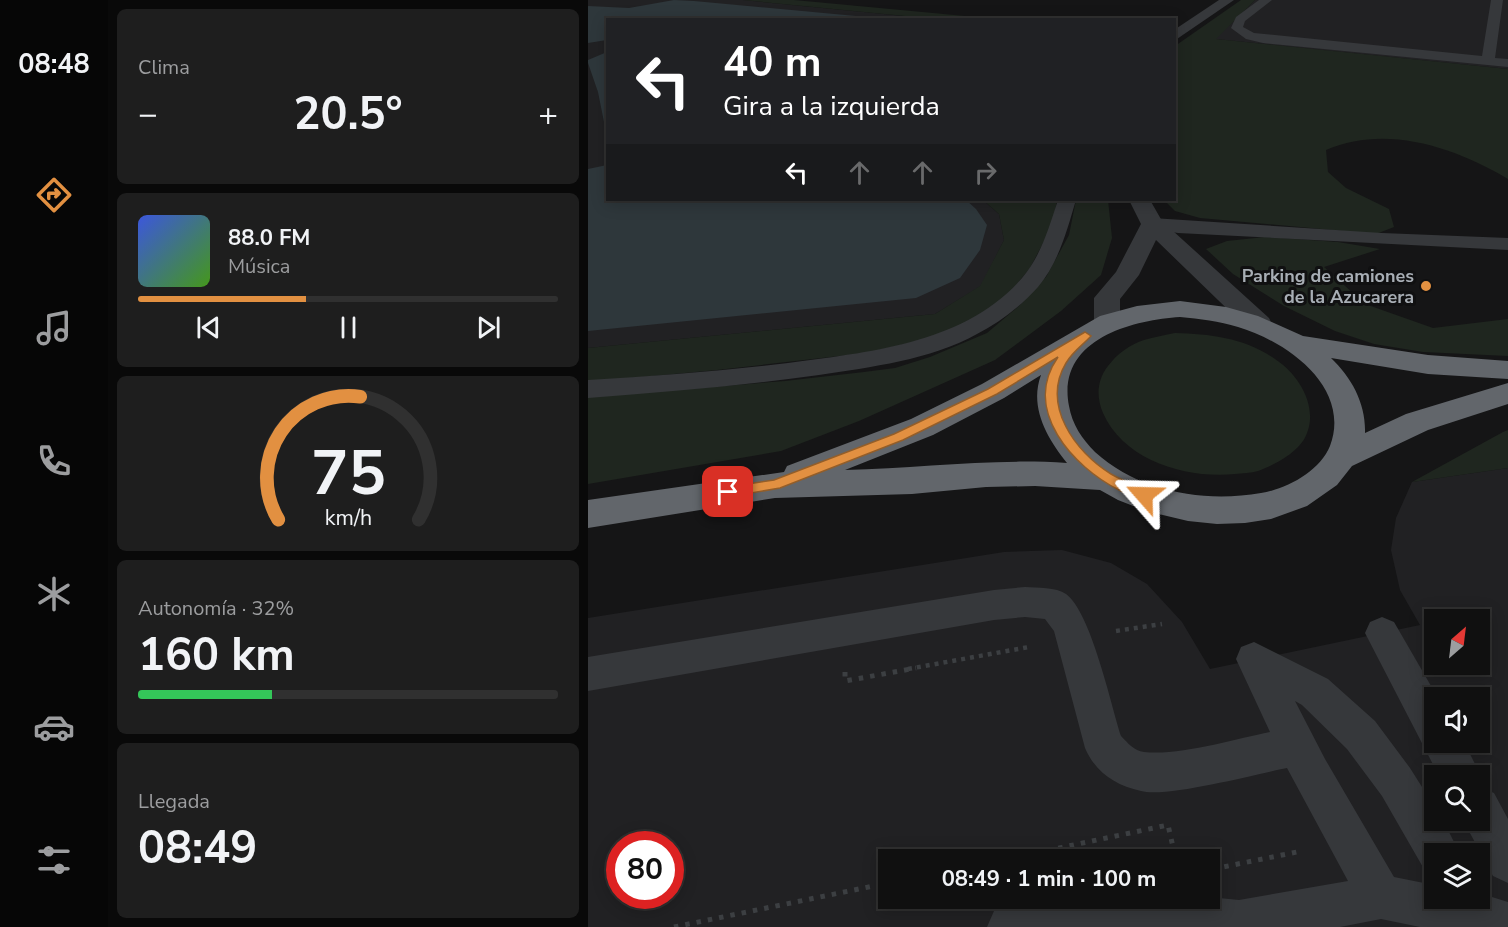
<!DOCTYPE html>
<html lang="es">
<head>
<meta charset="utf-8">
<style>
	:root { --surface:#101010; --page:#1e1e1e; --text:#f1f3f6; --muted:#9c9d9f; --line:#303030; --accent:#e29041 }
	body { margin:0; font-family:"Nunito Sans",sans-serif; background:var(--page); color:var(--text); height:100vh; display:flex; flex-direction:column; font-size:22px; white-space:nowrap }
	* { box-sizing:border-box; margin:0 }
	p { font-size:20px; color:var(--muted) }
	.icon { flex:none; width:33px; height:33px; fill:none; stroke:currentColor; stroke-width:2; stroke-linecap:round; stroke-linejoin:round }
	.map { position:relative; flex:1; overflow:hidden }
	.side { display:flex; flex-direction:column; gap:9px; padding:9px; background:#090909; width:480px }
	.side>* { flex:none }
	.banner { position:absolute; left:18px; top:18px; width:570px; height:183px; border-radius:0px; box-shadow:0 3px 15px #0003,0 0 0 2px var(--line); background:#202124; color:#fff; overflow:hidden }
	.needle { width:39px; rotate:28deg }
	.fabs { position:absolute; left:836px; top:609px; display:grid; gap:12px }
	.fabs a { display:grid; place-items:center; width:66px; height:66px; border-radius:0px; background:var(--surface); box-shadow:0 3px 15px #0003,0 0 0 2px var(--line); font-size:30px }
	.speed { position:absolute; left:18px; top:831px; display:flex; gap:12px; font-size:30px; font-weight:700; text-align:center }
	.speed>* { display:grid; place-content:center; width:78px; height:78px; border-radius:50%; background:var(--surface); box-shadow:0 3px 15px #0003,0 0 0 2px var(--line); line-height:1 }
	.speed .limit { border:9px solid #d22; background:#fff; color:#111 }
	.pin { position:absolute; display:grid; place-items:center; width:51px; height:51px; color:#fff; margin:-26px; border-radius:12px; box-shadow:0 3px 9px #0006 }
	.me { position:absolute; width:66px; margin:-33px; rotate:295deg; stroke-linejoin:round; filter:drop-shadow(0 0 4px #0008) }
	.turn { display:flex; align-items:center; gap:21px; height:126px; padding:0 18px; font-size:27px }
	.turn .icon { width:78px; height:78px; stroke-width:2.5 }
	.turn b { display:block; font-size:42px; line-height:51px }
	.lanes { display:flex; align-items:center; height:57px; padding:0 18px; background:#0003; justify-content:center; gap:30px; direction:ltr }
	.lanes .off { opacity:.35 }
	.big { font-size:45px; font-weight:700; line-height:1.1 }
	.side .card { flex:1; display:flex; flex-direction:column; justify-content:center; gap:9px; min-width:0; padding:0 21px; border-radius:9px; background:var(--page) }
	.side .dial { align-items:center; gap:0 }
	.dial svg { height:156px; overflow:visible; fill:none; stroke:var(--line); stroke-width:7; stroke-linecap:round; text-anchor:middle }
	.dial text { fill:var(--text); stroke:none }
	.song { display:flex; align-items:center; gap:18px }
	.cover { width:72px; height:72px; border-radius:9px; background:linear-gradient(135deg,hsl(230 70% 55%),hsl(100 70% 35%)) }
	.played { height:6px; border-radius:3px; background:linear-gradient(90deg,var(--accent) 40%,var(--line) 40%) }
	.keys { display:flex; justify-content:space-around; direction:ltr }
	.heat { display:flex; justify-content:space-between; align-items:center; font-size:33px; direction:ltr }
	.charge { height:9px; border-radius:4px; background:linear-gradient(90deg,#34c759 32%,var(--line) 0) }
	.trip { position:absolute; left:290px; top:849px; width:342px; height:60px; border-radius:0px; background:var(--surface); box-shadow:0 3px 15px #0003,0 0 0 2px var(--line); font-weight:700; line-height:60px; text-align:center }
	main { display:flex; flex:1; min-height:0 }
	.menu { display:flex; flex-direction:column; width:108px; justify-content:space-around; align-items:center; background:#060606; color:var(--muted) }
	.menu .icon { width:42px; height:42px }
	.menu .active { color:var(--accent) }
	.menu b { font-size:27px; color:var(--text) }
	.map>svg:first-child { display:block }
	.built { fill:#212123; fill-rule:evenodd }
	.green { fill:#1f261f }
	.water { fill:#2e373b }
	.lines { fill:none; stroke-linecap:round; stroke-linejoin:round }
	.path-far1 { stroke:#3c3f42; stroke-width:4.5; stroke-dasharray:4 5; stroke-linecap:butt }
	.path { stroke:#3c3f42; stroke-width:5; stroke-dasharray:4.5 7; stroke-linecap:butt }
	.lane { fill:#36383b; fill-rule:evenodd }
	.street { fill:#36383b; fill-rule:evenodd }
	.highway { fill:#62666b; fill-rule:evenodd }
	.route { fill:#e29041; stroke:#935e2a; stroke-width:1.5 }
	.poi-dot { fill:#e29041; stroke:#101011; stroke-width:2 }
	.labels { text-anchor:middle; stroke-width:6; stroke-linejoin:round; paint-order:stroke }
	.far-poi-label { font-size:18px; font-weight:bold; fill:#a8aeb5; stroke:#101011; text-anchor:end }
</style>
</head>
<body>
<main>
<nav class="menu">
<b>08:48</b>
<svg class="icon active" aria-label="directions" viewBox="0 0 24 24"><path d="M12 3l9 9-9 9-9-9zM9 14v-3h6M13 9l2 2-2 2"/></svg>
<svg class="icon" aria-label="music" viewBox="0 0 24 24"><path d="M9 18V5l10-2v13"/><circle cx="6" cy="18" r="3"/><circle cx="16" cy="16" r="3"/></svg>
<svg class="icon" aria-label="phone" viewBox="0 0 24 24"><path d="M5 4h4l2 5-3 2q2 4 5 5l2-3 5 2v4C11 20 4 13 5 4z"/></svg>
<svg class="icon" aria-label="climate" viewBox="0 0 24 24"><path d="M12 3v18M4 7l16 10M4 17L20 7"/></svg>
<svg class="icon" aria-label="car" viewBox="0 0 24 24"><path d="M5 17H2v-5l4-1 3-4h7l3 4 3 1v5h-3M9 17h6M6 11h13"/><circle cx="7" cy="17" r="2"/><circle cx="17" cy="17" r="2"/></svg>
<svg class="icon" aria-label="filters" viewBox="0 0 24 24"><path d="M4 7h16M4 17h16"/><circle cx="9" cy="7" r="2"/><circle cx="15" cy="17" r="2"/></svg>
</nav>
<section class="side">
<div class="card"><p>Clima</p>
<div class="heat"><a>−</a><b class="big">20.5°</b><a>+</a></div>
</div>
<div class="card">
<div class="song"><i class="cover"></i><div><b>88.0 FM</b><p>Música</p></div></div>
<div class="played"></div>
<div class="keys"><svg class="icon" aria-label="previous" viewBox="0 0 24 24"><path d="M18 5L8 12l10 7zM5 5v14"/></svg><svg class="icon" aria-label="pause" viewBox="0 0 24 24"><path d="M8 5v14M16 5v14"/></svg><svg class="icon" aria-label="next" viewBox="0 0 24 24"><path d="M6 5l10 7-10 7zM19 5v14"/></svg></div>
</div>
<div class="card dial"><svg viewBox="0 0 100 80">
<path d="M14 69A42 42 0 1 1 86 69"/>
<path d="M14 69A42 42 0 0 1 56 6" stroke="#e29041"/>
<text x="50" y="56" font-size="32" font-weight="700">75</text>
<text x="50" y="72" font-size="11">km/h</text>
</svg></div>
<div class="card"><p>Autonomía · 32%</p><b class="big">160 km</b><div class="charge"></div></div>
<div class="card"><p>Llegada</p><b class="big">08:49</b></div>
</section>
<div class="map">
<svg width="920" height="927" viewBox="0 0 920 927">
	<rect width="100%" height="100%" fill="#151516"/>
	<!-- built -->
	<g class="built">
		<polygon points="0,0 155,0 347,19 20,20 20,200 395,200 411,214 416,240 393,286 347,314 0,348"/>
		<polygon points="667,0 920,0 920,69 627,39"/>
		<path d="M920,468V927H0V618L416,552L474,550L523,563L559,584L594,622L622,669L832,625L812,590L803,550L808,518L824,482ZM846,620H891V664H846ZM846,698H891V742H846ZM846,776H891V820H846ZM32,844H82V896H32ZM846,854H891V898H846ZM300,860H621V898H300Z"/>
	</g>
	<!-- green -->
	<g class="green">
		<polygon points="155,0 206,0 409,19 347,19"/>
		<path d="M653,0H667L628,39L920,69V179C866,147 798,124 738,150L740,172L758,188L801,209L806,227L788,234L612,218L587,211L576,200H586L587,46Z"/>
		<polygon points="395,200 469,200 465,224 442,268 415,301 365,333 278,353 129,370 0,382 0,348 347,314 392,286 416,240 411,214"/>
		<polygon points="488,200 520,200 524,238 513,275 473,311 407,360 271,421 193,451 0,484 0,397 197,381 276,372 307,368 342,357 399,333 431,306 458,277 481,235"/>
		<polygon points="677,237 750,242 792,249 736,267 777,304 845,328 920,319 920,356 835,352 786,344 747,331 696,306 645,274 618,249 639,241"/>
		<path d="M587,333C623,334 657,338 687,359C710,374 730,405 719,433C713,451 687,465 670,471C663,473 654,473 647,474C599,479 536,461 515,413C508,397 509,380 520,366C529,354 541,345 556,340C566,337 577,335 587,333Z"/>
		<polygon points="920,430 920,468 824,482 915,432"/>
	</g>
	<!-- water -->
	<g class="water">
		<polygon points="86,0 106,1 300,19 20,20 19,40 0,43 0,6 41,8"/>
		<polygon points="19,52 20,52 19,137 10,92 0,63 0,60"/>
		<polygon points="19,165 20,200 378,200 388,209 399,225 392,250 372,278 328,298 0,331 0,169"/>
	</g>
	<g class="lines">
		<!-- path-far1 -->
		<g class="path-far1">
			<polyline points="528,631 574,624"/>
			<polyline points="320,669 441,647"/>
		</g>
		<!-- path -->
		<g class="path">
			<polyline points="257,672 257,681 328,668"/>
			<polyline points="414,860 580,825 588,860"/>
			<polyline points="625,869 714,851"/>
			<polyline points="86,927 300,883"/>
		</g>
		<!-- lane -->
		<g class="lane">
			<polygon points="671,0 684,0 657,21 655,27 666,33 894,56 903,0 915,0 907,58 920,59 920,67 675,43 658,39 643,28 648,17"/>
			<path d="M470,200H488C479,230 471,262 450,287C433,306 412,322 389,334C342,360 283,367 231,375C154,386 77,392 0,398V380C67,376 133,371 200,363C280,352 377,344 434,278C453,256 461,227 470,200Z"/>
			<polygon points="564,218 794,233 920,238 920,250 590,233 557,228 554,224 557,220"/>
			<path d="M437,587C449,588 468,587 478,594C503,612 523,705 533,736C540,743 546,751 556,752C591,756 647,739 682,732L648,659L653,647L666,642L740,679L787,721L822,768L846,806V820H855L872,854H846V874L836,869L794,796L759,749L714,705L707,701L737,759L806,877L846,885V898H891V893L920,902V927H832L793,919L752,927H399L406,911L422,904L449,898L621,897L651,900L760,881L699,768C668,774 579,798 553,791C527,785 508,773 497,748L466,631L457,619L437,617L406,620L0,691V657L406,590Z"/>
			<polygon points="794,617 806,622 850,698 846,698 846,742 876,742 893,776 891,781 891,776 851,776 777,633 782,622"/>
			<polygon points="891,787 906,793 920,819 920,883 905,876 875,820 891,820"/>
		</g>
		<!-- street -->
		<g class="street">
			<polygon points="631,0 646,0 586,41 586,30"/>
			<polygon points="541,200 562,200 574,221 681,318 684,324 681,330 671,332 661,330 568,240 551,275 532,299 532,323 528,329 519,331 510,329 506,323 506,298 528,272 553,224"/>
		</g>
		<!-- highway -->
		<path class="highway" d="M592,301L638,307L670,316L715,336L840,355L920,361V379L840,374L743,358C764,378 778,404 777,433L818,414L920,383V404L840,430L764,466L749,485L719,506L683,519L657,523L629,524L600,521L558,511L530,500L512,490L447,486L398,487L324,494L187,498L0,528V500L196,472L199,466L323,419L394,384L512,316L549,306ZM592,317C612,319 631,321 650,327C698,341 764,387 742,446C732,471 699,489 673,493C616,503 551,492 507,452C494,439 484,424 481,406C468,340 543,320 592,317ZM453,375C441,407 459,438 479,463C405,458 331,468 257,470L345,435L416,398Z"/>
	</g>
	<!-- route -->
	<path class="route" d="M497,332L503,336C495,345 485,351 478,363C453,405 487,452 523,474C535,481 549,486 561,492L563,495L561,499C551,503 540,494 531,490C485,467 433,410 470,357L409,394L315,440L192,488L140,497L133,492L140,487L186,480L306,434L400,389Z"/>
	<!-- markers -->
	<circle class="poi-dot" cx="838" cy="286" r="6"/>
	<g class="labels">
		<!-- far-poi labels -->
		<g class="far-poi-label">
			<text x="826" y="282">Parking de camiones<tspan x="826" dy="21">de la Azucarera</tspan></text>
		</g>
	</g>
</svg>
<div class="fabs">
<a><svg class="needle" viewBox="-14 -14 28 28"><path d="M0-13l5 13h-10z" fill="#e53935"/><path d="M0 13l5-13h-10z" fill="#9c9d9f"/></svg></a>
<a><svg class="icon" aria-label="sound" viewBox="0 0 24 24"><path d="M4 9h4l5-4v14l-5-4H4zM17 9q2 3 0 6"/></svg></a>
<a><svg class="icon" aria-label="search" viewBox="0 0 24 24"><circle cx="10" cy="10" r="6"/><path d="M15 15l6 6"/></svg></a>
<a><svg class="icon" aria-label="layers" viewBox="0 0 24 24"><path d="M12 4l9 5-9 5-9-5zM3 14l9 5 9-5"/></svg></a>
</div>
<div class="speed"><div class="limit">80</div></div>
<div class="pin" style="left:140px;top:492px;background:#d93025"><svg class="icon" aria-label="arrive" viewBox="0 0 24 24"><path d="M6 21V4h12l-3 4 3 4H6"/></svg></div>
<svg class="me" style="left:556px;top:495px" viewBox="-20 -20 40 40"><path d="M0-17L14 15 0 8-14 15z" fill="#e29041" stroke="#fff" stroke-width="4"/></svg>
<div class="trip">08:49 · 1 min · 100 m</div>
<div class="banner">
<div class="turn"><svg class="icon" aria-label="left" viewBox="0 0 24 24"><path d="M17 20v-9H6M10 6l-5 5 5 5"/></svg><div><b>40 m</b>Gira a la izquierda</div></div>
<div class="lanes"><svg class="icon" aria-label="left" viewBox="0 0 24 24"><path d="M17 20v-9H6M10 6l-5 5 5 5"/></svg><svg class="icon off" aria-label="ahead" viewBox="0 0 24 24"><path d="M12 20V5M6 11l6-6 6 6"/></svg><svg class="icon off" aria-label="ahead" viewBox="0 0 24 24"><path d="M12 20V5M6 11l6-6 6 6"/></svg><svg class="icon off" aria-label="right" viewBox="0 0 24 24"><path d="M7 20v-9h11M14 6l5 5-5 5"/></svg></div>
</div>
</div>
</main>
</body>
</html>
